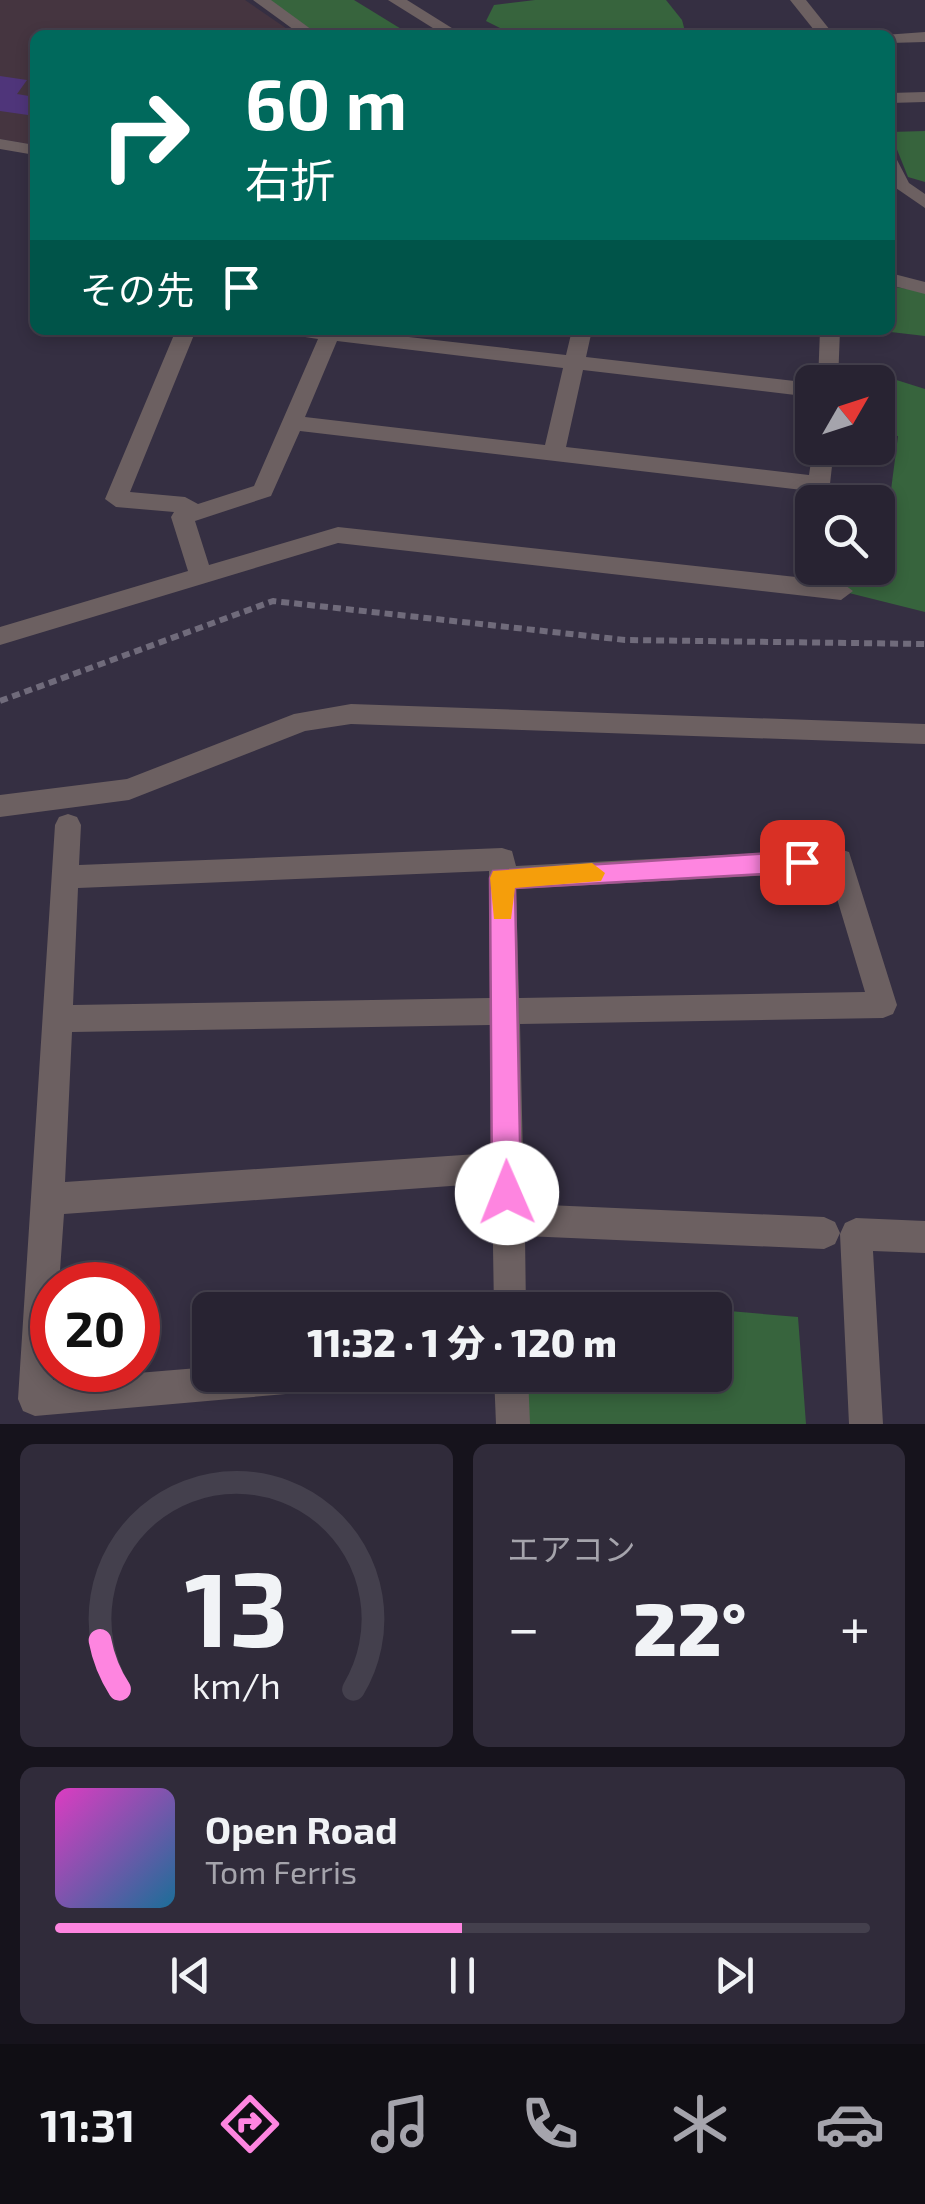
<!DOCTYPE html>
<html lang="ja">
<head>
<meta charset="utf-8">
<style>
	:root { --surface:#282332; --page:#302b3a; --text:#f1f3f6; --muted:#a5a4ac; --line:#44404d; --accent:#fe85e0 }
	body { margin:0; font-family:"Exo 2","Noto Sans JP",sans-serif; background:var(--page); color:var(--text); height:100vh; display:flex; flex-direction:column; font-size:38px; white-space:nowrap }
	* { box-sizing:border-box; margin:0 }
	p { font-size:32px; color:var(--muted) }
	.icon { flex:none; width:55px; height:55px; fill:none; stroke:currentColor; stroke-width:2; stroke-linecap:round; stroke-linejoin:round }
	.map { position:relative; height:1424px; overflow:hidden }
	.sheet { display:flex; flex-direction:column; gap:20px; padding:20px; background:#16131c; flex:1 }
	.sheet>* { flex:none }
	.banner { position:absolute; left:30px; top:30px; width:865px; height:305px; border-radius:15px; box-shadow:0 5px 15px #0003,0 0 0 2px var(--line); background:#00695c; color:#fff; overflow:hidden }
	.needle { width:65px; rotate:51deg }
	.buttons { position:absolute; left:795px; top:365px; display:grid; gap:20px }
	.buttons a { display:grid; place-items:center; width:100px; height:100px; border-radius:15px; background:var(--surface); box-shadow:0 5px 15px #0003,0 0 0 2px var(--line); font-size:50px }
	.speed { position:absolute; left:30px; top:1262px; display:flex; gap:20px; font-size:50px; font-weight:700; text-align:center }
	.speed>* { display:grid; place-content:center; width:130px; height:130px; border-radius:50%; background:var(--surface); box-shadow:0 5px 15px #0003,0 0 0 2px var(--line); line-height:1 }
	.speed .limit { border:15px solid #d22; background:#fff; color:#111 }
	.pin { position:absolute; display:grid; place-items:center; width:85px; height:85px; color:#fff; margin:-42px; border-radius:20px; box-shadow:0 5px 15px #0006 }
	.me { position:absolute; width:110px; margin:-55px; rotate:359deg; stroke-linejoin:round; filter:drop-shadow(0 0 8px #0008) }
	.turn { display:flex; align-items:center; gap:35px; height:210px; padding:0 50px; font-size:45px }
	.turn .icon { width:130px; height:130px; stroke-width:2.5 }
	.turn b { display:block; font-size:70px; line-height:85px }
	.then { display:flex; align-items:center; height:95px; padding:0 50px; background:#0003; gap:20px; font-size:38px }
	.big { font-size:75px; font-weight:800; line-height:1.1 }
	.sheet .tile { flex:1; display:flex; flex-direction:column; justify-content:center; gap:15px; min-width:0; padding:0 35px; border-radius:15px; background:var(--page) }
	.sheet .dial { align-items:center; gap:0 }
	.dial svg { height:260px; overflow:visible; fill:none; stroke:var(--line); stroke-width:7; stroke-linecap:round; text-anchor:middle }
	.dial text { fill:var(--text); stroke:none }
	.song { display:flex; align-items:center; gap:30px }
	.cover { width:120px; height:120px; border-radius:15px; background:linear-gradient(135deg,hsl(310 70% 55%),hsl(200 70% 35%)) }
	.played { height:10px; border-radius:5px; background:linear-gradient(90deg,var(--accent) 50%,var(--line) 50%) }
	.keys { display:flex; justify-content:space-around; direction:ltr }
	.heat { display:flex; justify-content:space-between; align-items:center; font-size:55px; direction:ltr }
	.sheet .tiles { flex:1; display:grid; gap:20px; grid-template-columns:1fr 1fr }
	.tile:last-child { grid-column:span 2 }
	.trip { position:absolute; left:192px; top:1292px; width:540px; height:100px; border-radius:15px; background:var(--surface); box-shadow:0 5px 15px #0003,0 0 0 2px var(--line); font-weight:800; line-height:100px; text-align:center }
	.menu { display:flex; height:160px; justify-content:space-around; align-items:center; background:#100e14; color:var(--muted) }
	.menu .icon { width:70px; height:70px }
	.menu .on { color:var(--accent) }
	.menu b { font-size:45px; color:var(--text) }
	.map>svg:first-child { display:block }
	.education { fill:#453540 }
	.green { fill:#37643d }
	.building { fill:#4f357a }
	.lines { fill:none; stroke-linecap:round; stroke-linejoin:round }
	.path { stroke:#706b7b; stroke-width:6; stroke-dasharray:8 5; stroke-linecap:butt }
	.minor { fill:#6c6061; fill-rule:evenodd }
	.route { fill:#fe85e0; stroke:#a55692; stroke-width:2.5 }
	.slow { fill:#f59e0b }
</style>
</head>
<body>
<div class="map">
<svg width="925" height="1424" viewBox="0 0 925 1424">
	<rect width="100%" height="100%" fill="#352f42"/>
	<!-- education -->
	<polygon class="education" points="0,0 245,0 296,35 35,35 35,145 0,139"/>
	<!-- green -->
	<g class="green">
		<polygon points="268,0 354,0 411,35 319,35"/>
		<polygon points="535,0 666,0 682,20 686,35 514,35 486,21 494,5"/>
		<polygon points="925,131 925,182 908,177 890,132"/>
		<polygon points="890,286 925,292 925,336 882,331 890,330"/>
		<polygon points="887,377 925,389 925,612 841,591 841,568 878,568 878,502 839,502 838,492 891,490 898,436 878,436 878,382 865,382"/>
		<polygon points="509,1292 798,1317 806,1424 513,1424 511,1375 715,1375 715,1310 510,1310"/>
	</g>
	<!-- building -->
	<polygon class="building" points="0,76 27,80 17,94 35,97 35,116 0,111"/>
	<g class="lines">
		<!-- path -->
		<polyline class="path" points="0,701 273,601 625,640 925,644"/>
		<!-- minor -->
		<g class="minor">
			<polygon points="253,0 271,0 319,35 301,35"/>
			<polygon points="388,0 407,0 463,35 444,35"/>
			<polygon points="790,0 806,0 834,35 818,35"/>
			<polygon points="925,32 925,42 890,43 890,35 884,35"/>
			<polygon points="925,92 925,102 890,103 890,93"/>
			<polygon points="0,139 35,145 35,155 0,149"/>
			<polygon points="890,157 896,158 909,183 925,194 925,208 893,186"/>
			<polygon points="890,273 925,282 925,294 890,285"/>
			<path d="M176,330H196L130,492L185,497L198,504L254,486L318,339L286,334L283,330H347L566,355L572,330H592L586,357L812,383V397L583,370L566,447L809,475L813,448H834L830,484L819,492L300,431L271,496L195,521L209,565L338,527L841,582L853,591L841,600L338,543L0,645V627L188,571L171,517L174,512L116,507L105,499ZM337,341L563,368L545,445L305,417Z"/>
			<polygon points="820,330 840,330 838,382 818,382"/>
			<polygon points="351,704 925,724 925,744 351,724 305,731 129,800 0,817 0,795 127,779 294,714"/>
			<path d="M68,814L77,817L81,825L79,865L502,848L512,851L516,866L839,849L849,852L897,1005L893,1014L883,1018L520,1024L524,1204L824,1217L835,1222L840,1233L835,1244L824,1249L525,1236L526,1310H494L492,1183L64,1214L59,1285H52L53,1380L210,1367V1375H326L321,1387L309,1392L35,1416L23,1411L18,1399L55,825L59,817ZM489,871L490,998L73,1005L78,888ZM829,872L865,992L519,998L516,889ZM490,1025L492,1153L65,1182L72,1032Z"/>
			<polygon points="856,1218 925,1221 925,1253 873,1251 883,1424 849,1424 840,1234 845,1223"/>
			<polygon points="494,1375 528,1375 530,1424 496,1424"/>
		</g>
	</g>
	<!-- route -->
	<polygon class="route" points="802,851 814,862 802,872 515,888 521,1193 517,1203 507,1207 497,1203 492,1193 490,878 493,871"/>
	<!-- slow -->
	<polygon class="slow" points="592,863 605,873 601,881 515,888 511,919 494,919 490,878 493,871"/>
</svg>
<div class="buttons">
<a><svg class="needle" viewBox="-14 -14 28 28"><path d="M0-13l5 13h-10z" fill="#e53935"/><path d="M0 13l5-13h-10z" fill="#a5a4ac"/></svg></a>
<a><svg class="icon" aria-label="search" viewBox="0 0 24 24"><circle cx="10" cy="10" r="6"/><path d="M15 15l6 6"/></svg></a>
</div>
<div class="speed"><div class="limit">20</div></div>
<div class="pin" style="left:802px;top:862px;background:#d93025"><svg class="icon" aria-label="arrive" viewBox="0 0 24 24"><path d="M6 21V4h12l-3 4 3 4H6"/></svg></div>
<svg class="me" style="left:507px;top:1193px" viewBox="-20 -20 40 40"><circle r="19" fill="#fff"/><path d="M0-13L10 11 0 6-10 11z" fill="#fe85e0"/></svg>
<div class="trip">11:32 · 1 分 · 120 m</div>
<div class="banner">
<div class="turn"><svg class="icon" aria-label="right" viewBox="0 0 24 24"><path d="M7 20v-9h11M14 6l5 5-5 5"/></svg><div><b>60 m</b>右折</div></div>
<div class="then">その先<svg class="icon" aria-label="arrive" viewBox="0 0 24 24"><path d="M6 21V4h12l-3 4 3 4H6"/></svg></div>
</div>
</div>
<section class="sheet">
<div class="tiles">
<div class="tile dial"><svg viewBox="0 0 100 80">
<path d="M14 69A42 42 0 1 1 86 69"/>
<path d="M14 69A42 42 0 0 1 8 54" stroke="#fe85e0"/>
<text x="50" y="56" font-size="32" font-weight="700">13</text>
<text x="50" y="72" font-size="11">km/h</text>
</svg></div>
<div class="tile"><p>エアコン</p>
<div class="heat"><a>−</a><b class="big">22°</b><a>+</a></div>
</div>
<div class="tile">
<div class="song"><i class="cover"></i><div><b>Open Road</b><p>Tom Ferris</p></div></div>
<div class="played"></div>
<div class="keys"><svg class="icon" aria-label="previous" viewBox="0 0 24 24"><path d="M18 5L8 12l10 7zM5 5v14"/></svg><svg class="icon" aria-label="pause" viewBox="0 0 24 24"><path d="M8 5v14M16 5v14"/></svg><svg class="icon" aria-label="next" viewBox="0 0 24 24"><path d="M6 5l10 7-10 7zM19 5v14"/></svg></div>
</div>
</div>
</section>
<nav class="menu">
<b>11:31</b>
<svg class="icon on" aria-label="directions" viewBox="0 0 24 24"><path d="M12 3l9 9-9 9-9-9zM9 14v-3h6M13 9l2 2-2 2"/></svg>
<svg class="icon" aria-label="music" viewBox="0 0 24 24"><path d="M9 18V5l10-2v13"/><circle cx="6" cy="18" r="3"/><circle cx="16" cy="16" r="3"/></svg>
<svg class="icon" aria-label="phone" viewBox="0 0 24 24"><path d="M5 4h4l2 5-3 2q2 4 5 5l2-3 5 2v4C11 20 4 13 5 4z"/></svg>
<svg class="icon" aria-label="climate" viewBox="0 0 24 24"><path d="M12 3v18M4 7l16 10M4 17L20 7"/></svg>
<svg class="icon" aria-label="car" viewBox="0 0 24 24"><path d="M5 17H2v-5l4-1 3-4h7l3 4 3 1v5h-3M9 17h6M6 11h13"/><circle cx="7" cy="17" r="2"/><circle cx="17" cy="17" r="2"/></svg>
</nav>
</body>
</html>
